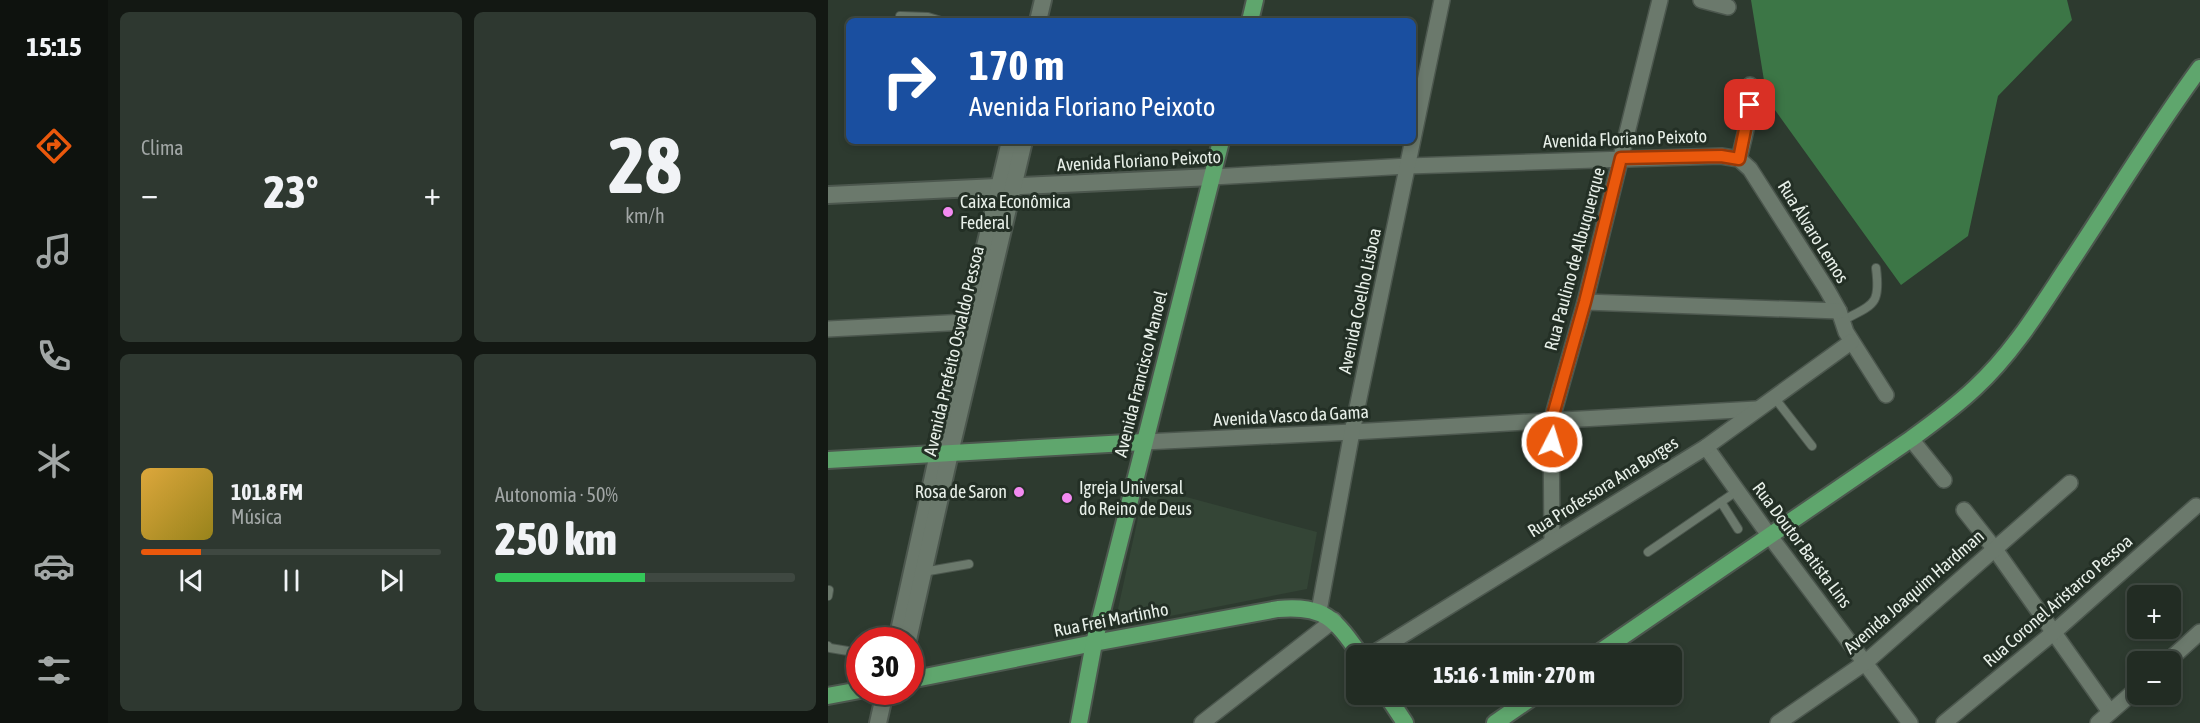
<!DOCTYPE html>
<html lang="pt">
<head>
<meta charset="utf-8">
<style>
	:root { --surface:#222c23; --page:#2e3830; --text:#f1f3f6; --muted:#a2a7a6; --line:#3f4841; --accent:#ea580c }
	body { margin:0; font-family:"Asap Condensed",sans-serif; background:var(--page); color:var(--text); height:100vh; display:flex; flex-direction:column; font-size:22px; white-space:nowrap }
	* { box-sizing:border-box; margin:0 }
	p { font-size:20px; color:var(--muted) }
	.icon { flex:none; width:33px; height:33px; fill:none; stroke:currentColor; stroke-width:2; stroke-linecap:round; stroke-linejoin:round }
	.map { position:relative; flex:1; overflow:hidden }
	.side { display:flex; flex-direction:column; gap:12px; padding:12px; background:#131813; width:720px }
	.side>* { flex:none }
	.guide { position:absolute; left:18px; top:18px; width:570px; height:126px; border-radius:9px; box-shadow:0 3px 9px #0003,0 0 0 2px var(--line); background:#1a4fa0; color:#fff; overflow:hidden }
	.fabs { position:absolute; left:1299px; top:585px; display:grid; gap:12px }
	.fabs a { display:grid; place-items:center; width:54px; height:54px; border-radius:9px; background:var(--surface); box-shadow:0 3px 9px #0003,0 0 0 2px var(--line); font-size:30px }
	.speed { position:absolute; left:18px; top:627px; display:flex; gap:12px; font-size:30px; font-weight:700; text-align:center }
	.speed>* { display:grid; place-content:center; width:78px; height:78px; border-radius:50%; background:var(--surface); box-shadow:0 3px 9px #0003,0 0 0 2px var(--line); line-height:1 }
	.speed .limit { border:9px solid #d22; background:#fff; color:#111 }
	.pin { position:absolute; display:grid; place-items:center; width:51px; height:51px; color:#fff; margin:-26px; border-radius:12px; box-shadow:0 3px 9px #0006 }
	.me { position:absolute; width:66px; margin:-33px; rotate:5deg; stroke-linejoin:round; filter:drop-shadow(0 0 4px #0008) }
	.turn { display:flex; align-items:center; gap:21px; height:126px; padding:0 24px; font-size:27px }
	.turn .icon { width:78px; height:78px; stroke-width:2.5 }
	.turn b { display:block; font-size:42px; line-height:51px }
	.big { font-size:45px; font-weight:800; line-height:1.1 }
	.side .widget { flex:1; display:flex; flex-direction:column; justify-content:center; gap:9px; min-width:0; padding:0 21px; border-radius:9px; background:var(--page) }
	.side .dial { align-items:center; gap:0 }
	.dial b { font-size:78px; line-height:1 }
	.song { display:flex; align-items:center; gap:18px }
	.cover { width:72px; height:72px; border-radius:9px; background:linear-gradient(135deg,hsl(40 70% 55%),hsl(50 70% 35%)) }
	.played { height:6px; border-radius:3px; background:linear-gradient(90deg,var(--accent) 20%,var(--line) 20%) }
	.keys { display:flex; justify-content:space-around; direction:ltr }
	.heat { display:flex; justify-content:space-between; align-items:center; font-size:33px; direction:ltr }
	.charge { height:9px; border-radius:4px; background:linear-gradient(90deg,#34c759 50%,var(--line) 0) }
	.side .tiles { flex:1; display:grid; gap:12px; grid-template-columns:repeat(2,1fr) }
	.trip { position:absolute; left:518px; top:645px; width:336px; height:60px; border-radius:9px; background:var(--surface); box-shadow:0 3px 9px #0003,0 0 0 2px var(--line); font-weight:800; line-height:60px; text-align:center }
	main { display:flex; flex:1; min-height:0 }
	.tabs { display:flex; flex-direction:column; width:108px; justify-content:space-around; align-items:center; background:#0e120e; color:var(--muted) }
	.tabs .icon { width:42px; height:42px }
	.tabs .active { color:var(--accent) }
	.tabs b { font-size:27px; color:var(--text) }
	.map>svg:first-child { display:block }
	.built { fill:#344536 }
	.forest { fill:#3c7646 }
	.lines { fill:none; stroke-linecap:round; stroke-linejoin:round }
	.service-casing { stroke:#4c574e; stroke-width:10 }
	.minor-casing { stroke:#4c574e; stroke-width:18 }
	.tertiary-casing { stroke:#4c574e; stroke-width:20 }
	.primary-casing { stroke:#4c574e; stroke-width:20 }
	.service { stroke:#6b796c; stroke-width:8 }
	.minor { stroke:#6b796c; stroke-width:15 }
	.tertiary { stroke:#6b796c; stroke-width:16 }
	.primary { stroke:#5fa66d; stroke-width:16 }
	.route-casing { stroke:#983908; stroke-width:15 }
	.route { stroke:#ea580c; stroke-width:10 }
	.poi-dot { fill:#f38af1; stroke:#232f25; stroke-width:2 }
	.labels { text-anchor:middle; stroke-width:6; stroke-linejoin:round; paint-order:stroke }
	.street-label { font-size:18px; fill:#e8f0e9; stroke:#232f25 }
	.poi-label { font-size:18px; fill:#e8f0e9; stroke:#232f25; text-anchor:start }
</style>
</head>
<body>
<main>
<nav class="tabs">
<b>15:15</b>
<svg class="icon active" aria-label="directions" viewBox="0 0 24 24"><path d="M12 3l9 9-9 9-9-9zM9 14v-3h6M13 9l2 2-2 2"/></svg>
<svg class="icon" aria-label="music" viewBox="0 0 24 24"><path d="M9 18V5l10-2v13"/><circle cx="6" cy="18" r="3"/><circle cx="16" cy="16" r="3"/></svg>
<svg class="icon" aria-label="phone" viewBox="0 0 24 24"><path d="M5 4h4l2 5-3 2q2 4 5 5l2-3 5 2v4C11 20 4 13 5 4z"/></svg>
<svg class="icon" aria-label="climate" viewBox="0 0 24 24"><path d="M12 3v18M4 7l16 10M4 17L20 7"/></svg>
<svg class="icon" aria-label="car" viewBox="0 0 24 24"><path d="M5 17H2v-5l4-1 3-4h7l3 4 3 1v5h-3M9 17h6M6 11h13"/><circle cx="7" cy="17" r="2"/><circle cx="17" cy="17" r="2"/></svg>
<svg class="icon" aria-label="filters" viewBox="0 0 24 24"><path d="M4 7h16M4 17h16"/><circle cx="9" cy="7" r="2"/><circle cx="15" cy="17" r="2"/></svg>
</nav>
<section class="side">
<div class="tiles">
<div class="widget"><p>Clima</p>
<div class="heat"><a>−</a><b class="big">23°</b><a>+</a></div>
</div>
<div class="widget dial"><b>28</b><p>km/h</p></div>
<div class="widget">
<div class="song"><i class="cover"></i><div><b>101.8 FM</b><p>Música</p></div></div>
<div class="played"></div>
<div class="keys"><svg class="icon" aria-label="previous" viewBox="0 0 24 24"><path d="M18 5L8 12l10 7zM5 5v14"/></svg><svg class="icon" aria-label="pause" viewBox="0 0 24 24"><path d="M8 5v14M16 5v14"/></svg><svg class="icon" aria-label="next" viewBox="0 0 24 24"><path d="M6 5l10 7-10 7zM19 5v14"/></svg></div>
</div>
<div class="widget"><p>Autonomia · 50%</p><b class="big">250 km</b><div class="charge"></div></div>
</div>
</section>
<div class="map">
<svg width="1372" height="723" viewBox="0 0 1372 723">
	<rect width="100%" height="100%" fill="#2d3a2f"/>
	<!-- built -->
	<polygon class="built" points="317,486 489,532 479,589 286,627"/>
	<!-- forest -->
	<polygon class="forest" points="923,0 1239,0 1244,20 1170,96 1140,236 1073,285 939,99"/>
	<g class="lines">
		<defs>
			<g id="service">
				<polyline points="72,16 100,17 113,21"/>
				<path d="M1014,321C1045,304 1053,306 1048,268"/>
				<polyline points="946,397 984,446"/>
				<polyline points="893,502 910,529"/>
				<polyline points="820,552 909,491"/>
				<polyline points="95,572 141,564"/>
				<polyline points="0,596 1,590"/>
				<polyline points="0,646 2,648 32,653"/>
			</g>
			<g id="minor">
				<polyline points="873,0 900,7"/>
				<polyline points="911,159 921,117 922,85"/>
				<polyline points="384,177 580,166 893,156 911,159 922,169 998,288 1011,311 1018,332 1058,395"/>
				<polyline points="757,302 1011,311"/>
				<polyline points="0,329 139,322 149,323"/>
				<polyline points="1083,439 1116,480"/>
				<polyline points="316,442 524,432 928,409"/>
				<polyline points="878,447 938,531 1082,723"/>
				<polyline points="1136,510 1166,548 1282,712"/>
				<polyline points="724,542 723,422 757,302 832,0"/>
				<polyline points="491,611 524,432 614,0"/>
				<polyline points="541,656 878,447 1023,342"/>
				<polyline points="1339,662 1372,632"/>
				<polyline points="374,723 506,620"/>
				<polyline points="950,723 1038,662 1242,483"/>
				<polyline points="1116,723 1225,633 1368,506"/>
				<polyline points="1270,723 1310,688"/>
			</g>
			<g id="tertiary">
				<polyline points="210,21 215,0"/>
				<polyline points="0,195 384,177"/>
				<polyline points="69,640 139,322 182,141"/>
				<polyline points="80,640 122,453 196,141"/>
				<polyline points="50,723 57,692"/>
			</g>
			<g id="primary">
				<polyline points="422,21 427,0"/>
				<polyline points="0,460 316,442"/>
				<path d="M766,656L1083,439C1105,423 1127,407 1147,388C1184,354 1211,310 1238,269C1283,202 1324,133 1372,68"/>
				<path d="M82,680L266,643L450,609C497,605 507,619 533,656"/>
				<polyline points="558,694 577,723"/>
				<polyline points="0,696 32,690"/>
				<polyline points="251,723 266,643 393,141"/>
				<polyline points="667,723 709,694"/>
			</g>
		</defs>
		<!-- service casing -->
		<use href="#service" class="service-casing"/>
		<!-- minor casing -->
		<use href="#minor" class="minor-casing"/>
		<!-- tertiary casing -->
		<use href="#tertiary" class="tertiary-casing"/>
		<!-- primary casing -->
		<use href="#primary" class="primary-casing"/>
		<!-- service -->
		<use href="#service" class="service"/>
		<!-- minor -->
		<use href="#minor" class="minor"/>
		<!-- tertiary -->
		<use href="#tertiary" class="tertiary"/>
		<!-- primary -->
		<use href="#primary" class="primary"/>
	</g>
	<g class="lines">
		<defs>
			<polyline id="route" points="724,442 723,422 757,302 793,158 893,156 911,159 922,105"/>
		</defs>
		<!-- route casing -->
		<use href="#route" class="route-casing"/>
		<!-- route -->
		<use href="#route" class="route"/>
	</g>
	<!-- markers -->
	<g class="poi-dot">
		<circle cx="120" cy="212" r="6"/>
		<circle cx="191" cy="492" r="6"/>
		<circle cx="239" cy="498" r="6"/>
	</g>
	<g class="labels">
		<!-- street labels -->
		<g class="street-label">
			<text transform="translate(797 139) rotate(-2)" y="6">Avenida Floriano Peixoto</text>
			<text transform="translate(311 161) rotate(-3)" y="6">Avenida Floriano Peixoto</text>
			<text transform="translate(985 232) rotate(58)" y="6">Rua Álvaro Lemos</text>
			<text transform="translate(747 259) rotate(-75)" y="6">Rua Paulino de Albuquerque</text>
			<text transform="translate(532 301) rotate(-78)" y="6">Avenida Coelho Lisboa</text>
			<text transform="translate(126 351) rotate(-77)" y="6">Avenida Prefeito Osvaldo Pessoa</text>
			<text transform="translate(313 374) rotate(-76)" y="6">Avenida Francisco Manoel</text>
			<text transform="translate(463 416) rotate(-3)" y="6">Avenida Vasco da Gama</text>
			<text transform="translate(775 487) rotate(-32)" y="6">Rua Professora Ana Borges</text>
			<text transform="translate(974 545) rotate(53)" y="6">Rua Doutor Batista Lins</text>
			<text transform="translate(1086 592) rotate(-41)" y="6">Avenida Joaquim Hardman</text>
			<text transform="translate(1230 601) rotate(-41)" y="6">Rua Coronel Aristarco Pessoa</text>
			<text transform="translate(283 620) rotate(-11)" y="6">Rua Frei Martinho</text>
		</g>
		<!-- poi labels -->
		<g class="poi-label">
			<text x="132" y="208">Caixa Econômica<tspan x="132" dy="21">Federal</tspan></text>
			<text x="251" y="494">Igreja Universal<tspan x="251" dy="21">do Reino de Deus</tspan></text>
			<text x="179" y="498" text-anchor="end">Rosa de Saron</text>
		</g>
	</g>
</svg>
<div class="fabs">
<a>+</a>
<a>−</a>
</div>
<div class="speed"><div class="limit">30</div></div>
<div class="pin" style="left:922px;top:105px;background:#d93025"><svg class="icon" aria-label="arrive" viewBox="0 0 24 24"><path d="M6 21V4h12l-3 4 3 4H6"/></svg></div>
<svg class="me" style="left:724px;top:442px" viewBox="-20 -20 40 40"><circle r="17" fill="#ea580c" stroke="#fff" stroke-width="3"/><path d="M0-11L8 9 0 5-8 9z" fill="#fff"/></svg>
<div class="trip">15:16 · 1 min · 270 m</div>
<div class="guide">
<div class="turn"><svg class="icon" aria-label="right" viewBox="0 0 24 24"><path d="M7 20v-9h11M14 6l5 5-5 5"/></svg><div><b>170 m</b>Avenida Floriano Peixoto</div></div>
</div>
</div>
</main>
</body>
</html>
